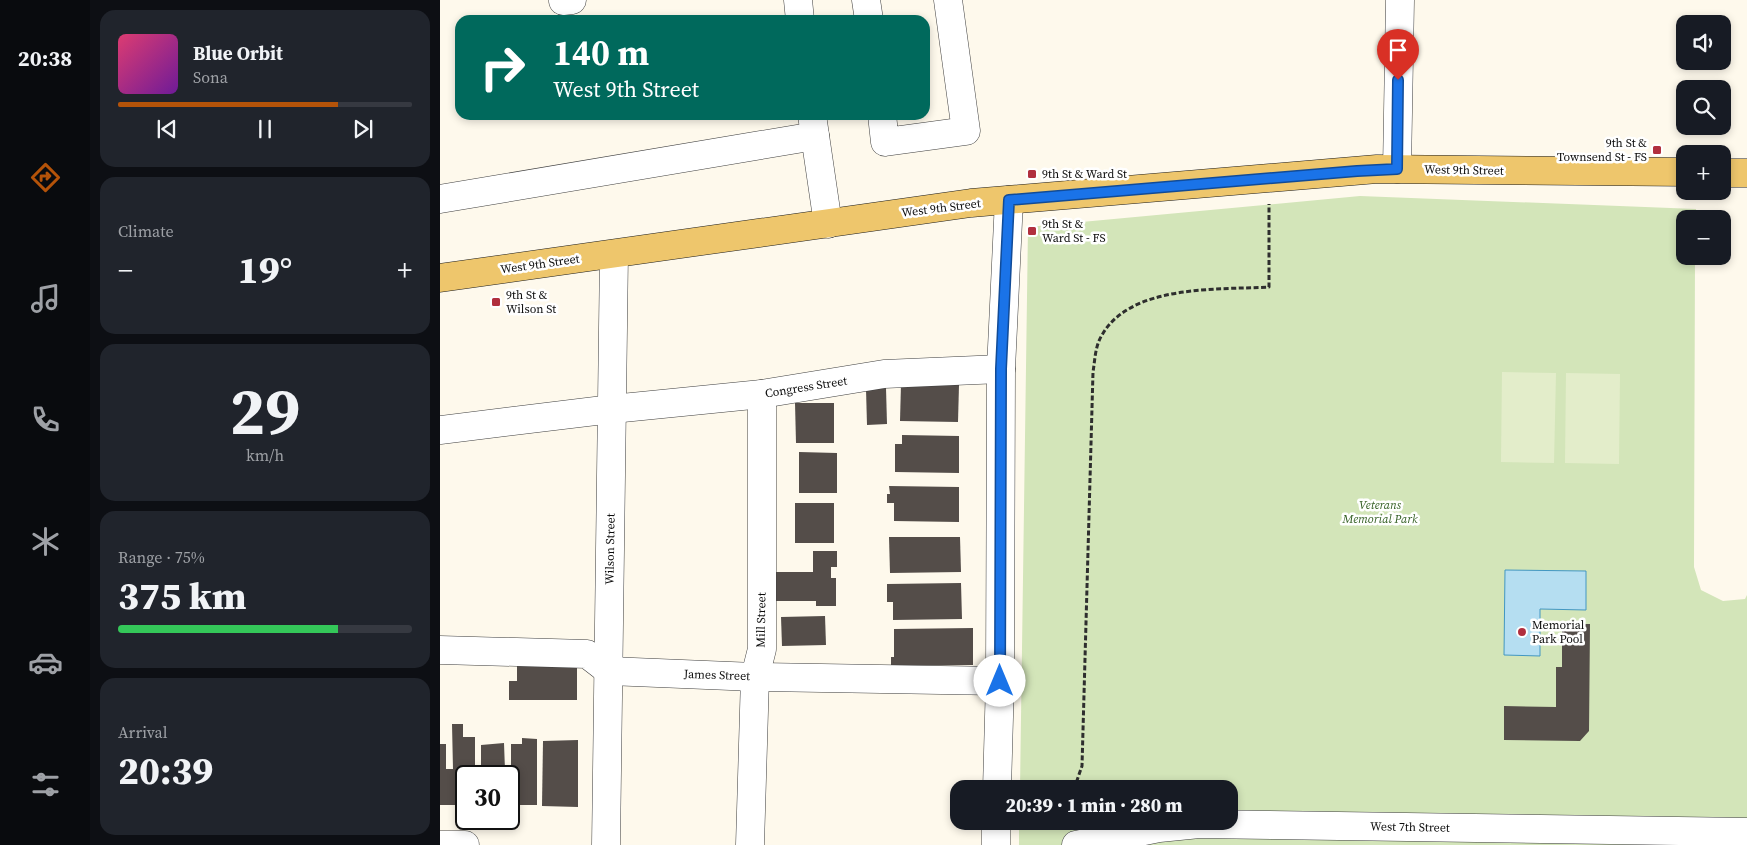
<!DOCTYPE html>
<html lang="en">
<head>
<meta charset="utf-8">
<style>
	:root { --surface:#171b24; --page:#20242c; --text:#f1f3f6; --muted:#9ea1a6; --line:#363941; --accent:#b45309 }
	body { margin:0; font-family:"Source Serif 4",serif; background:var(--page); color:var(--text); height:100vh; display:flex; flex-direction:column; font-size:19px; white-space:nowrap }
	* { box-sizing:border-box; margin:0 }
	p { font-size:16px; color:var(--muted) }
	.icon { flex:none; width:28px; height:28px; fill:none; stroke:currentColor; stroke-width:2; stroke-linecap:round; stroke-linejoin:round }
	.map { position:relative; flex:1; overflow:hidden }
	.details { display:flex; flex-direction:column; gap:10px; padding:10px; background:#0d0f14; width:350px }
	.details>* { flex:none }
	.top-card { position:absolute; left:15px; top:15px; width:475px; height:105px; border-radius:15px; box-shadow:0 2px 8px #0003; background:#00695c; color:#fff; overflow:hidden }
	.controls { position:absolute; left:1236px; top:15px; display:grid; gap:10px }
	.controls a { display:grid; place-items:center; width:55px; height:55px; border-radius:10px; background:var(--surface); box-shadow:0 2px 8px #0003; font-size:25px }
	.speed { position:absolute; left:15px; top:765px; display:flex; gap:10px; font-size:25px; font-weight:700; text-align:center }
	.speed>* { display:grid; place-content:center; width:65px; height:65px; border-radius:50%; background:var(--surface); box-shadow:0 2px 8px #0003; line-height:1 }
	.speed .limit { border:2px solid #111; border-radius:8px; background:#fff; color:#111 }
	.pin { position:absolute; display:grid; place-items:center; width:42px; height:42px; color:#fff; margin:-51px -21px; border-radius:50% 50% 50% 0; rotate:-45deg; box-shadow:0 0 5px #0007 }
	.pin .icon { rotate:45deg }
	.me { position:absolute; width:55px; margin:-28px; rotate:0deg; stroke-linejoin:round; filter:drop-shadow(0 0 4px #0008) }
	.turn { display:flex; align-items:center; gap:18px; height:105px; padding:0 15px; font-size:22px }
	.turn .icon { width:65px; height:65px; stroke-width:2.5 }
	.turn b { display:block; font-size:35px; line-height:42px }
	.big { font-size:38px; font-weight:800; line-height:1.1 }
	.details .widget { flex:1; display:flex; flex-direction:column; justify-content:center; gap:8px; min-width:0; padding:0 18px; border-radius:15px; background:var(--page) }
	.details .dial { align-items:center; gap:0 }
	.dial b { font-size:65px; line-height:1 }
	.song { display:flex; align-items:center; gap:15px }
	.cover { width:60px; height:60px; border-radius:8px; background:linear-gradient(135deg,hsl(340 70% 55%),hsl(280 70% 35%)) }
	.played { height:5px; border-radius:2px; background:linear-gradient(90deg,var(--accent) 75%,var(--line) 75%) }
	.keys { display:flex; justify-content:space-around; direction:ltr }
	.heat { display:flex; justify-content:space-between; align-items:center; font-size:28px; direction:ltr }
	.charge { height:8px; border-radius:4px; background:linear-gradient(90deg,#34c759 75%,var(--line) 0) }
	.trip { position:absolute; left:510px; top:780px; width:288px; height:50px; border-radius:15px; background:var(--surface); box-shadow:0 2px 8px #0003; font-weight:800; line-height:50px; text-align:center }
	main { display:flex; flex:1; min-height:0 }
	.dock { display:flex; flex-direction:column; width:90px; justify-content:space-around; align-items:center; background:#090b0e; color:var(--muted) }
	.dock .icon { width:35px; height:35px }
	.dock .active { color:var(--accent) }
	.dock b { font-size:22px; color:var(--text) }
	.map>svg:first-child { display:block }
	.green { fill:#d3e5b9 }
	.pitch { fill:#e3edca }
	.water { fill:#b5def1; stroke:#4297c2 }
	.building { fill:#544d49 }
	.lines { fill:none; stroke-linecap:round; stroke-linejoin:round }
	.minor-casing { stroke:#3f3f3f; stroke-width:29 }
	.major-casing { stroke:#1d1d1d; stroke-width:29 }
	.path { stroke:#2e2e2e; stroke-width:3; stroke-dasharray:5 2.5; stroke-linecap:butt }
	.minor { stroke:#fff; stroke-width:28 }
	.major { stroke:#eec66c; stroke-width:28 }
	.route-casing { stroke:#114b97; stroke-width:12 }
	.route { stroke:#1a73e8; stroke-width:9 }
	.poi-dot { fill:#b12f3e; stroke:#fff; stroke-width:2 }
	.labels { text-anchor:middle; stroke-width:5; stroke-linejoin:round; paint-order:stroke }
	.poi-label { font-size:12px; fill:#0c0c0c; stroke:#fff; text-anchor:start }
	.street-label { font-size:12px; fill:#0c0c0c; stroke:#fff }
	.park-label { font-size:12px; font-style:italic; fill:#325e22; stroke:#fff }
</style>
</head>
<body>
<main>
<nav class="dock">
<b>20:38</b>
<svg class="icon active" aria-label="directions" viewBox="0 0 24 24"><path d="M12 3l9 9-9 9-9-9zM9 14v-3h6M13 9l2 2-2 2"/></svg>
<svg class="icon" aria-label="music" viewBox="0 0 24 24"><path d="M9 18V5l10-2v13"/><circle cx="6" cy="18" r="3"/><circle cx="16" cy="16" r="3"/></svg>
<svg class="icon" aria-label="phone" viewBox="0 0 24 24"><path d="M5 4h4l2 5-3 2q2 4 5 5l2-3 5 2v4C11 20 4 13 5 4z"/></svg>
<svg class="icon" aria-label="climate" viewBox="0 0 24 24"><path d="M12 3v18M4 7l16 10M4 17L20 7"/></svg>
<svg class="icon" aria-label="car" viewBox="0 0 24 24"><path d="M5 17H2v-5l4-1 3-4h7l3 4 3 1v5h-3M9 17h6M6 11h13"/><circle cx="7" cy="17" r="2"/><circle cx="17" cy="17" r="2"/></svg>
<svg class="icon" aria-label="filters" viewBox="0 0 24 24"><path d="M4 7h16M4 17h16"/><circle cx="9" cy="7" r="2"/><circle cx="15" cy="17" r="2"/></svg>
</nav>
<section class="details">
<div class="widget">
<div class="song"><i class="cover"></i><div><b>Blue Orbit</b><p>Sona</p></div></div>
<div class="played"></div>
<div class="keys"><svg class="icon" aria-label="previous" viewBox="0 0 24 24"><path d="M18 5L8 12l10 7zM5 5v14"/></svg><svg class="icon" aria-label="pause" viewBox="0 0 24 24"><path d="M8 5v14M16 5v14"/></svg><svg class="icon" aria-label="next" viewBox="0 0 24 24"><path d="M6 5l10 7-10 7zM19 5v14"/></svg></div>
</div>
<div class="widget"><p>Climate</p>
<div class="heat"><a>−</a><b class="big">19°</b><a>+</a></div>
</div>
<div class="widget dial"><b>29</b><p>km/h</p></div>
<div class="widget"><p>Range · 75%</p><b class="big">375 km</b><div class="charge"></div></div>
<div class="widget"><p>Arrival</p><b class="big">20:39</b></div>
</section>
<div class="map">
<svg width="1307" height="845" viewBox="0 0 1307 845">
	<rect width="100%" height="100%" fill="#fef9ec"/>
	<!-- green -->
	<polygon class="green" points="920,196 1256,209 1256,219 1245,219 1245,256 1255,256 1254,567 1261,590 1283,601 1305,599 1307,595 1307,845 579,845 579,821 789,821 789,789 580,789 588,227"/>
	<!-- pitch -->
	<g class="pitch">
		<polygon points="1062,372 1116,373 1114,463 1061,462"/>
		<polygon points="1126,373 1180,374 1179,464 1125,463"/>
	</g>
	<!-- water -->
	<polygon class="water" points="1065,570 1146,571 1146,610 1100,609 1100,656 1064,655"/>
	<!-- building -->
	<g class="building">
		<polygon points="461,384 519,385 518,422 460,421"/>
		<polygon points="446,388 447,424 427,425 426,389"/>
		<polygon points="355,403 394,403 394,443 356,443"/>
		<polygon points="462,435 519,436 519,473 455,472 455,444 462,444"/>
		<polygon points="359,452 397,453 397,493 359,493"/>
		<polygon points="449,486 519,487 519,522 454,521 454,503 447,503 447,494 450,494"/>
		<rect x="355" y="503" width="39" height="40"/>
		<polygon points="449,537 520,537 521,572 450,573"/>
		<polygon points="373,551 397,551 397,567 391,567 391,578 396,578 396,606 376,606 376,601 333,601 333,572 373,572"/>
		<polygon points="521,583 522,619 453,620 453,602 447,602 447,584"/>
		<polygon points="385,616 386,645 342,646 341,617"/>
		<polygon points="1122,624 1150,624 1149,731 1140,741 1064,740 1064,706 1116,707 1116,667 1122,667"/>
		<polygon points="533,628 533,665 451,666 451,657 454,657 454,629"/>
		<polygon points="77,664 137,664 137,700 69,700 69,681 77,681"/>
		<polygon points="12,724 23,724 23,737 35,737 35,769 41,770 41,745 64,743 65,770 71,770 71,744 82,744 82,738 97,739 97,805 69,805 69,776 26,776 26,805 0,805 0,744 6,744 6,769 13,769"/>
		<polygon points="138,740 138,807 102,806 103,741"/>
	</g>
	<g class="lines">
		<defs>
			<g id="minor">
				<polyline points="358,0 360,20"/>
				<polyline points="426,0 429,20"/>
				<polyline points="123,1 132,0"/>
				<polyline points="372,115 388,224"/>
				<polyline points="442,115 445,142 526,131 508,0"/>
				<polyline points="957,169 960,0"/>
				<polyline points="0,199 375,136"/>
				<polyline points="0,430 172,409 322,394 444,374 561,369"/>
				<polyline points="0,650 147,654 169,671 315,677 560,681"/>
				<polyline points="557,789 560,681 561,369 569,200"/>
				<polyline points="0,845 25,845"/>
				<polyline points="166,845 174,254"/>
				<polyline points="310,845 315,677 322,649 322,394"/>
				<polyline points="556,845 556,821"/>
				<polyline points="636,845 719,828 759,824 1307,832"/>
			</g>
			<g id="major">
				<polyline points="1282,173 1307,173"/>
				<polyline points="0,278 531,203 937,169 1245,172"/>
			</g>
		</defs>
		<!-- minor casing -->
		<use href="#minor" class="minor-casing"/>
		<!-- major casing -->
		<use href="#major" class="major-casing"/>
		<!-- path -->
		<path class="path" d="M634,789L642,766L653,372C655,360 655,346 662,335C691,284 778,290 829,287V204"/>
		<!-- minor -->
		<use href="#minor" class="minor"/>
		<!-- major -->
		<use href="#major" class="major"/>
	</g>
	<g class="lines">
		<defs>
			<polyline id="route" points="560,681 561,369 569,200 917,171 957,169 958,80"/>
		</defs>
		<!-- route casing -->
		<use href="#route" class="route-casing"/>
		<!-- route -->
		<use href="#route" class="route"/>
	</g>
	<!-- markers -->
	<g class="poi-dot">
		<rect x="1212" y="145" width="10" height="10" rx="2.5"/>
		<rect x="587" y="169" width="10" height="10" rx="2.5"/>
		<rect x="587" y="226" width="10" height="10" rx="2.5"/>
		<rect x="51" y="297" width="10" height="10" rx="2.5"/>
		<circle cx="1082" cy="632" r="5"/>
	</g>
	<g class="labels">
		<!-- poi labels -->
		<g class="poi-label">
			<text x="1207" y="147" text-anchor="end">9th St &amp;<tspan x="1207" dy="14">Townsend St - FS</tspan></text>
			<text x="602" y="178">9th St &amp; Ward St</text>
			<text x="602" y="228">9th St &amp;<tspan x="602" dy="14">Ward St - FS</tspan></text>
			<text x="66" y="299">9th St &amp;<tspan x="66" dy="14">Wilson St</tspan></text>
			<text x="1092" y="629">Memorial<tspan x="1092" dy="14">Park Pool</tspan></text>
		</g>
		<!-- street labels -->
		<g class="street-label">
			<text transform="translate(1024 170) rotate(1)" y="4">West 9th Street</text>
			<text transform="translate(501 208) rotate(-7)" y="4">West 9th Street</text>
			<text transform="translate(100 264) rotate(-8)" y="4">West 9th Street</text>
			<text transform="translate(366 387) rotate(-9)" y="4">Congress Street</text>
			<text transform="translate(170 549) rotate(-89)" y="4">Wilson Street</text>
			<text transform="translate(321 620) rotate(-89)" y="4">Mill Street</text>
			<text transform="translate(277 675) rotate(2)" y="4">James Street</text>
			<text transform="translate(970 827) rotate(1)" y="4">West 7th Street</text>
		</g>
		<!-- park labels -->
		<g class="park-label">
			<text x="940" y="509">Veterans<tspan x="940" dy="14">Memorial Park</tspan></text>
		</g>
	</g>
</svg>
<div class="controls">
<a><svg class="icon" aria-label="sound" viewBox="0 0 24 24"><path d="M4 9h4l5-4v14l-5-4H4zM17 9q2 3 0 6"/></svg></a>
<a><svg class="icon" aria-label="search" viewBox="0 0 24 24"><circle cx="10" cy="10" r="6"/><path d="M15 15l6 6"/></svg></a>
<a>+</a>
<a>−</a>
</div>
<div class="speed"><div class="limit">30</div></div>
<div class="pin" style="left:958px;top:80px;background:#d93025"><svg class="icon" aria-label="arrive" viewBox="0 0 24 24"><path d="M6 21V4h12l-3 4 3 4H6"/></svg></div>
<svg class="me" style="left:560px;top:681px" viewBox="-20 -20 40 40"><circle r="19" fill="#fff"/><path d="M0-13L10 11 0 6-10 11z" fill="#1a73e8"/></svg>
<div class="trip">20:39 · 1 min · 280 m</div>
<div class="top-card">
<div class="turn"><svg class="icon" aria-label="right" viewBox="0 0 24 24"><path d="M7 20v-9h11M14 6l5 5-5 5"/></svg><div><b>140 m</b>West 9th Street</div></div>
</div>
</div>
</main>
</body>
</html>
